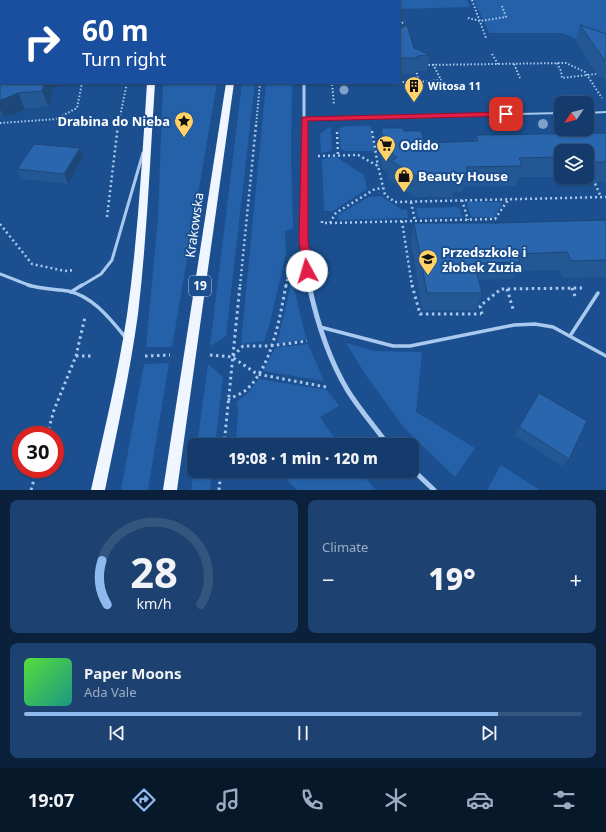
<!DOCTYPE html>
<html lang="en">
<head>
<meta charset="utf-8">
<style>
	:root { --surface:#143b6b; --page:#1d4271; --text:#f1f3f6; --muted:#9dadc1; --line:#33557e; --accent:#90b9f0 }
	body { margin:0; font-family:"Noto Sans",sans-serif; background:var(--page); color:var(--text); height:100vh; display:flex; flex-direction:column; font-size:15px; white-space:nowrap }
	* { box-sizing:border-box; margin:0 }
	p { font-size:13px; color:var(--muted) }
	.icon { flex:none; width:22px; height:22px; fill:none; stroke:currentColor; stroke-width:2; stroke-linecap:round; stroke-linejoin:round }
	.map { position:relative; height:490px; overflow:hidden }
	.side { display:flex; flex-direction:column; gap:10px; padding:10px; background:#0b203b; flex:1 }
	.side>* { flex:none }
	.top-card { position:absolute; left:0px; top:0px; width:400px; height:84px; box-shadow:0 1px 3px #0004,0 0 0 1px var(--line); background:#1a4fa0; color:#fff; overflow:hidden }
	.needle { width:26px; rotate:235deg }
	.fabs { position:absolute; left:554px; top:96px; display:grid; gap:8px }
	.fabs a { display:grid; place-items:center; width:40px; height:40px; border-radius:8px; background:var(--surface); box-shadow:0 1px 3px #0004,0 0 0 1px var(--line); font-size:20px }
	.speed { position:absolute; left:12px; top:426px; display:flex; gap:8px; font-size:20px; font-weight:700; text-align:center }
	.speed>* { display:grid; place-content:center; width:52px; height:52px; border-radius:50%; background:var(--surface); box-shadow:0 1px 3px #0004,0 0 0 1px var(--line); line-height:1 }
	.speed .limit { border:6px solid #d22; background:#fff; color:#111 }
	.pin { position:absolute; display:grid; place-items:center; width:34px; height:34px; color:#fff; margin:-17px; border-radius:8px; box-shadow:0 2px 6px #0006 }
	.me { position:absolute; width:44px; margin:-22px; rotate:354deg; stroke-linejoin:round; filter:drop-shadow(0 0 3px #0008) }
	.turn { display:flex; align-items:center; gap:14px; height:84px; padding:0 16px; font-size:18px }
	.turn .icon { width:52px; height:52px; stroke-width:2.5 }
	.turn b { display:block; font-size:28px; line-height:34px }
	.big { font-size:30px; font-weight:800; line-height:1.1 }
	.side .card { flex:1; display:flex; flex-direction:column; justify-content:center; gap:6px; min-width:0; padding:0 14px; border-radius:8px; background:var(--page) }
	.side .dial { align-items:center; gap:0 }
	.dial svg { height:104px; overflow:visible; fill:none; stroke:var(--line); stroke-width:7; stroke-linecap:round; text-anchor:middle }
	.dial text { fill:var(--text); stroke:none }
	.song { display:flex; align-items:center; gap:12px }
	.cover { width:48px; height:48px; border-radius:6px; background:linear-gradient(135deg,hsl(110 70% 55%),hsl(170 70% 35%)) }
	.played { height:4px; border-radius:2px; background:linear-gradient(90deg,var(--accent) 85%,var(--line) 85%) }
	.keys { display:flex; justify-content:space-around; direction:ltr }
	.heat { display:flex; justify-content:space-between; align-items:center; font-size:22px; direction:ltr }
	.side .tiles { flex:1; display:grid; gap:10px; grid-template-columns:1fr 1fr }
	.card:last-child { grid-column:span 2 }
	.trip { position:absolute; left:187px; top:438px; width:232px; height:40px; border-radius:8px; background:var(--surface); box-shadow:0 1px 3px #0004,0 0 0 1px var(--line); font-weight:800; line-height:40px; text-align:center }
	.menu { display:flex; height:64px; justify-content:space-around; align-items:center; background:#08182b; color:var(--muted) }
	.menu .icon { width:28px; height:28px }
	.menu .active { color:var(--accent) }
	.menu b { font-size:18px; color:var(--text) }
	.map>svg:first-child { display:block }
	.green { fill:#2461a8 }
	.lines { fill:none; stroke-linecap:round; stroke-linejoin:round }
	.path-far2 { stroke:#a9c9ee; stroke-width:2; stroke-dasharray:1.5 2; stroke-linecap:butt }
	.path-far1 { stroke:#a9c9ee; stroke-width:2.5; stroke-dasharray:2 3; stroke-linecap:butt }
	.path { stroke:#a9c9ee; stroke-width:3; stroke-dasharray:2.5 3.5; stroke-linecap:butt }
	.service-far2 { stroke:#a9c9ee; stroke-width:2 }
	.service-far1 { stroke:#a9c9ee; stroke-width:3 }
	.service { stroke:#a9c9ee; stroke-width:3.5 }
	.minor-far2 { stroke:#a9c9ee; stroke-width:3 }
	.minor-far1 { stroke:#a9c9ee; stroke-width:3.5 }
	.minor { stroke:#a9c9ee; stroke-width:5 }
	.primary { fill:#f0f6ff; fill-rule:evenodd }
	.tree { fill:#7ea0ca }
	.wall { fill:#245895; fill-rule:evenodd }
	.shaded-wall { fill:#1d4779 }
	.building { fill:#2a66ad; stroke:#1d4779 }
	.route { fill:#e11d48; stroke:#92132f }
	.labels { text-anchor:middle; stroke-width:4; stroke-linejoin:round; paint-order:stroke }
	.far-poi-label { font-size:11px; font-weight:bold; fill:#fff; stroke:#1b4f8f; text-anchor:start }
	.shield { fill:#1b4f8f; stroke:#bbcadd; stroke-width:1 }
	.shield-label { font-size:12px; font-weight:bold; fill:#fff }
	.poi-label { font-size:13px; font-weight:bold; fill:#fff; stroke:#1b4f8f; text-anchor:start }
	.street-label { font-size:13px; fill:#fff; stroke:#1b4f8f }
</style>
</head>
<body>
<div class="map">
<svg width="606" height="490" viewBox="0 0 606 490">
	<rect width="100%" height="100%" fill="#1b4f8f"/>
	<!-- green -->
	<g class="green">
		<polygon points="316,0 467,0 470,7 399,9 399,1"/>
		<polygon points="474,0 606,0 606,51 562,33 489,33"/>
		<polygon points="163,83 217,83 172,347 146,347 158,218"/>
		<polygon points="242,83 255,83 226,336 210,346"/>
		<polygon points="266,83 292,83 291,152 293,229 285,231 286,253 269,327 264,341 241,344"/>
		<polygon points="331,126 332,151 321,153 320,134"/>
		<polygon points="345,126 371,126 374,151 345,151 341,149 339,129"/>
		<polygon points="335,156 364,175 367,189 333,211 324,211 322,159"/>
		<polygon points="381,196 402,210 407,210 408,218 338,220 338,215 369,197"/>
		<polygon points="468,202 498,202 502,203 494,217 471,217 467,205"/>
		<polygon points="456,207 460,209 462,217 418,218 416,210 417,208"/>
		<polygon points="292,279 306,339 277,344"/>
		<polygon points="346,343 374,351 422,352 416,412 475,448 455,477 405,429 365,374"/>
		<polygon points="308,344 324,381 263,371 275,348"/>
		<polygon points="169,363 148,490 121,490 144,364"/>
		<polygon points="208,364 223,377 215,445 197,445"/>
		<polygon points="259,379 327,390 339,406 320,417 339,445 236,445 238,408 236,402 247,394"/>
		<polygon points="501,465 540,490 487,490"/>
		<polygon points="194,469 194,471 212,471 210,490 191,490"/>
		<polygon points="278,471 359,471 376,490 297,490"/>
	</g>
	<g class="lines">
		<!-- path-far2 -->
		<g class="path-far2">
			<polyline points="472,0 486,38"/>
			<polyline points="24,1 49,0"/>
			<polyline points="468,18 480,21 506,17 502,6"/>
			<polyline points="0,25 1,22"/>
			<polyline points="399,25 405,21"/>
			<polyline points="492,54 498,64"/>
			<polyline points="557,63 561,71 562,78 596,74"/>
			<polyline points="514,64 520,78"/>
			<polyline points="425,65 566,63 585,72 602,98"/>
			<polyline points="399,82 419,82 416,70"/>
			<polyline points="419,82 441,80 433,64"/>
			<polyline points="334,83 332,83 334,105"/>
			<polyline points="0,123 56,119 77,108 82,83"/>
			<polyline points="118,126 127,83"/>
			<polyline points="256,126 260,83"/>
		</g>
		<!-- path-far1 -->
		<g class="path-far1">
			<polyline points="372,131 378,166"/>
			<polyline points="337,132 338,155"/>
			<polyline points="318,156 358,155 378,166 385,195 395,202 606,197"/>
			<polyline points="593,179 601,197"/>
			<polyline points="462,200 468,220"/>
			<polyline points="411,202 415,221"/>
			<polyline points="107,217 118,125"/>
			<polyline points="322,221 322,223 330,223 495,219 508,200"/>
			<polyline points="402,221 412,286"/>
			<polyline points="330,223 335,214 339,211 375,189 383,188"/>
			<polyline points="0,224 32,264 65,271 75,270"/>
			<polyline points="240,286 256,125"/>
			<polyline points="286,286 290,266"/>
		</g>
		<!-- path -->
		<g class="path">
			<polyline points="412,285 420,314 481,314"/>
			<polyline points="572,288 576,299"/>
			<polyline points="507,289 513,309"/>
			<polyline points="482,314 480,306 501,289 582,288"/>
			<polyline points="210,355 232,357 257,374 326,387"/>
			<polyline points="76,356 92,356"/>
			<polyline points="145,356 170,355"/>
			<polyline points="233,356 243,346 270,346 307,341"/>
			<path d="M228,400C234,396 242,394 247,389C272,366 280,317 286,285"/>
			<polyline points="47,435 54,410 76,356 85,317"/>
			<polyline points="224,445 240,285"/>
			<polyline points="31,490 37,469"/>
			<polyline points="219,490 221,471"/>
		</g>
		<!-- service-far2 -->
		<g class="service-far2">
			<polyline points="587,113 606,112"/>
			<polyline points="305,119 561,113"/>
		</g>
		<!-- service-far1 -->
		<g class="service-far1">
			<polyline points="0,274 31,286"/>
			<polyline points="81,286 101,274 112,260 143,153"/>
		</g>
		<!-- service -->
		<g class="service">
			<path d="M28,285C41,289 55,289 68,291C93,296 111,320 126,338"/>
			<polyline points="71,292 82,285"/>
			<polyline points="320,327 393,346 410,346 514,325 535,324 553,327 606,356"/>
			<polyline points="570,336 598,293"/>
		</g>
		<!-- minor-far2 -->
		<polyline class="minor-far2" points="304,83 304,126"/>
		<!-- minor-far1 -->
		<polyline class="minor-far1" points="304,125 304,241 309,286"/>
		<!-- minor -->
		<g class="minor">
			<path d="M309,285C317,322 328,358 348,391C360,410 375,427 388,445"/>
			<polyline points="412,469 434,490"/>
		</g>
		<!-- primary -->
		<g class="primary">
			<rect x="153" y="0" width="6" height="1"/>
			<rect x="237" y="0" width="6" height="1"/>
			<path d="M147,83H155C150,160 147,237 138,314C130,373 117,431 105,490H91C104,432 118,374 127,315C138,238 142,160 147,83Z"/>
			<polygon points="226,83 234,83 177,490 163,490"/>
		</g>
	</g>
	<!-- trees -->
	<g class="tree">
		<circle cx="344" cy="90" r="4.5"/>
		<circle cx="543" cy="124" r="5"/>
	</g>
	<!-- wall -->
	<g class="wall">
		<polygon points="580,25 606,34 606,81 603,77 598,77 575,40"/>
		<polygon points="399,29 414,48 430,55 427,71 415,71 415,74 399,74"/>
		<polygon points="0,30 1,83 63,83 53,89 49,107 25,109 11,115 3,116 0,115"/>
		<path d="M381,128L404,131L425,143L474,141L476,135L606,133V182H557L555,177H519L516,186L464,187L462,192H454L452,197H416L388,180L389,173L382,169L379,148ZM561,151H587V177H561Z"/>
		<polygon points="83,158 68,184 21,179 17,169"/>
		<polygon points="606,220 606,277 562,278 559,270 516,271 513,279 478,280 482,293 476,310 422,310 411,241 414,223 495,223"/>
		<polygon points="539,393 569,459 562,466 514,435"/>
	</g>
	<!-- shaded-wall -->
	<g class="shaded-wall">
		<polygon points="45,83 63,83 53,89 49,107 42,91"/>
		<polygon points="18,93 25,109 11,115 3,116 0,109 0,100"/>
		<polygon points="80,148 83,158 68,184 64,174"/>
	</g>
	<!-- building -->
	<g class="building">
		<polygon points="407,25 414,48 430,55 417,56 418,58 399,58 399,29"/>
		<polygon points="580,25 606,34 606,61 605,61"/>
		<polygon points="0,30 1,30 1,83 45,83 42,91 18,93 4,99 0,100"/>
		<polygon points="381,128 403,128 404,131 421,131 425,143 478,141 476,135 606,133 606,162 587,162 587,151 561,151 561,157 519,158 522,166 466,167 468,173 456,173 457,178 420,178 391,161 397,157 385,150"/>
		<polygon points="34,144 80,148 64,174 17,169"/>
		<polygon points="606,220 606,260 571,261 567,252 517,254 520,262 474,263 482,293 427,293 414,223 496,223 495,223"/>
		<polygon points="539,393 587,421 569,459 519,427"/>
	</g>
	<!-- route -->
	<polygon class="route" points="506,112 510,114 509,116 308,121 308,240 312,271 310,274 304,274 299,240 302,117"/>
	<!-- icons -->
	<defs>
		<symbol id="building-pin" viewBox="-11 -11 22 30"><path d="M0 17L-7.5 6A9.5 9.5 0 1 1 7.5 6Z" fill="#ffd166" stroke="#1b4f8f"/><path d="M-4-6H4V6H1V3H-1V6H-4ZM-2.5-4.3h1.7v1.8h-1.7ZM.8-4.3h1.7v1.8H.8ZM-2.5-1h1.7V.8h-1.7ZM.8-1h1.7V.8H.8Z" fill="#111"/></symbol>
		<symbol id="sight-pin" viewBox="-11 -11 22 30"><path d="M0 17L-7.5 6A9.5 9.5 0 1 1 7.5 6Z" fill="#ffd166" stroke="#1b4f8f"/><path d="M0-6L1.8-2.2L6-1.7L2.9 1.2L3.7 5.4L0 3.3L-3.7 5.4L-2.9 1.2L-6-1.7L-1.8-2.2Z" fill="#111"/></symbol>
		<symbol id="supermarket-pin" viewBox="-11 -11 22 30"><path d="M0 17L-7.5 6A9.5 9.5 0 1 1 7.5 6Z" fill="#ffd166" stroke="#1b4f8f"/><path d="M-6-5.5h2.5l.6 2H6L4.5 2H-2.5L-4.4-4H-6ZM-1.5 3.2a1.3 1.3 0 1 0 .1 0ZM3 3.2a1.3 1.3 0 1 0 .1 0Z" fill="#111"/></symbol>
		<symbol id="shop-pin" viewBox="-11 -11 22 30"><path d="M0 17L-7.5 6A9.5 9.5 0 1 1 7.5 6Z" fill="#ffd166" stroke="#1b4f8f"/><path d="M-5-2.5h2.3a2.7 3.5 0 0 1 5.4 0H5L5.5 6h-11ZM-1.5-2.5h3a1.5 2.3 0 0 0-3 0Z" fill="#111"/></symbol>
		<symbol id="school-pin" viewBox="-11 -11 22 30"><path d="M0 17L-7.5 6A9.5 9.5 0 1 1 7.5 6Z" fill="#ffd166" stroke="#1b4f8f"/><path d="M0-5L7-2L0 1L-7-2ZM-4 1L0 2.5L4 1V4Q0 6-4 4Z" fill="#111"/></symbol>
	</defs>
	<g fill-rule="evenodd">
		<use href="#building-pin" x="403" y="75" width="22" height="30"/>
		<use href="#sight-pin" x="173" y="110" width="22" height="30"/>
		<use href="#supermarket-pin" x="375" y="134" width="22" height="30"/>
		<use href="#shop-pin" x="393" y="165" width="22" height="30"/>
		<use href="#school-pin" x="417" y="248" width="22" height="30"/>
	</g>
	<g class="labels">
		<!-- far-poi labels -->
		<g class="far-poi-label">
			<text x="428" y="90">Witosa 11</text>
		</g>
		<!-- shield labels -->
		<rect class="shield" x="189" y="276" width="22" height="20" rx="3"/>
		<g class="shield-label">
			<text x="200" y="290">19</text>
		</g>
		<!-- poi labels -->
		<g class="poi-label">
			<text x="170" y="126" text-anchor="end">Drabina do Nieba</text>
			<text x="400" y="150">Odido</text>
			<text x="418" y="181">Beauty House</text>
			<text x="442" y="257">Przedszkole i<tspan x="442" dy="15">żłobek Zuzia</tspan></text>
		</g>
		<!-- street labels -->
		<g class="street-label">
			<text transform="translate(194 225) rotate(-82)" y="5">Krakowska</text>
		</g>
	</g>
</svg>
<div class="fabs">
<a><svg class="needle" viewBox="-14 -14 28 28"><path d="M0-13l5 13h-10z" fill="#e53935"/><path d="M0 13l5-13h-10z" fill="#9dadc1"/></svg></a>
<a><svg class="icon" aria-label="layers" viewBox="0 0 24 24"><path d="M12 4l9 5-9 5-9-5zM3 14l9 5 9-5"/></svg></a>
</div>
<div class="speed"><div class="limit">30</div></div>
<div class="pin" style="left:506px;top:114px;background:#d93025"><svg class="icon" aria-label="arrive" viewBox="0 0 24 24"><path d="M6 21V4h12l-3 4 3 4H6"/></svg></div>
<svg class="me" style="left:307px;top:271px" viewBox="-20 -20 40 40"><circle r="19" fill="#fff"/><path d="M0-13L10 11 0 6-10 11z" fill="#e11d48"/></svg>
<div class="trip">19:08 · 1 min · 120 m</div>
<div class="top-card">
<div class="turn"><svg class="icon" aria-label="right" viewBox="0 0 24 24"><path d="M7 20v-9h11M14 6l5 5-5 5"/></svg><div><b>60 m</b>Turn right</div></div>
</div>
</div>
<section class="side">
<div class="tiles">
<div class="card dial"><svg viewBox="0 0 100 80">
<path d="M14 69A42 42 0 1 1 86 69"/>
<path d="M14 69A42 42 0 0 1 10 35" stroke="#90b9f0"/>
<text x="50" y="56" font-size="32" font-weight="700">28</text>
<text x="50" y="72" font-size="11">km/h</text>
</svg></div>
<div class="card"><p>Climate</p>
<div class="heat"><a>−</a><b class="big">19°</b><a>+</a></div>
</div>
<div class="card">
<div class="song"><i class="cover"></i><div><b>Paper Moons</b><p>Ada Vale</p></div></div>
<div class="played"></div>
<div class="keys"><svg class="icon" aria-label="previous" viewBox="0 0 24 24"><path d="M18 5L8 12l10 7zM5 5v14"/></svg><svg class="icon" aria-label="pause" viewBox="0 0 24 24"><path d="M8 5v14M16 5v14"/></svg><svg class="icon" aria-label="next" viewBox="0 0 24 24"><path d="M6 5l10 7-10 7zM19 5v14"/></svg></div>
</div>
</div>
</section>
<nav class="menu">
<b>19:07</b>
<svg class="icon active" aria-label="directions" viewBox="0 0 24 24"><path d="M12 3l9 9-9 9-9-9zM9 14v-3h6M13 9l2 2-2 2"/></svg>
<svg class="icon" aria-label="music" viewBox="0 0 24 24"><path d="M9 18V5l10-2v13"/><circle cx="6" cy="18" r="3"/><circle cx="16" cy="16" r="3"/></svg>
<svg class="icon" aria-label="phone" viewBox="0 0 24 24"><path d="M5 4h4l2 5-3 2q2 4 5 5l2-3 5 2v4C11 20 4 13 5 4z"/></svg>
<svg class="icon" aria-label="climate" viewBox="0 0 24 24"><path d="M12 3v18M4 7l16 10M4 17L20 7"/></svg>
<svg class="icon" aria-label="car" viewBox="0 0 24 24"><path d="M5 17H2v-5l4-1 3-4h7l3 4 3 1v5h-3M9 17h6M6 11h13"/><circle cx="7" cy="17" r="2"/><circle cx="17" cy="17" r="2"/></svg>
<svg class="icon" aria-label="filters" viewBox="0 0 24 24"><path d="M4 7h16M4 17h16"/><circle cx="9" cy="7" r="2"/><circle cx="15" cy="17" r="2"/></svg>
</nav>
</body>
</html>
